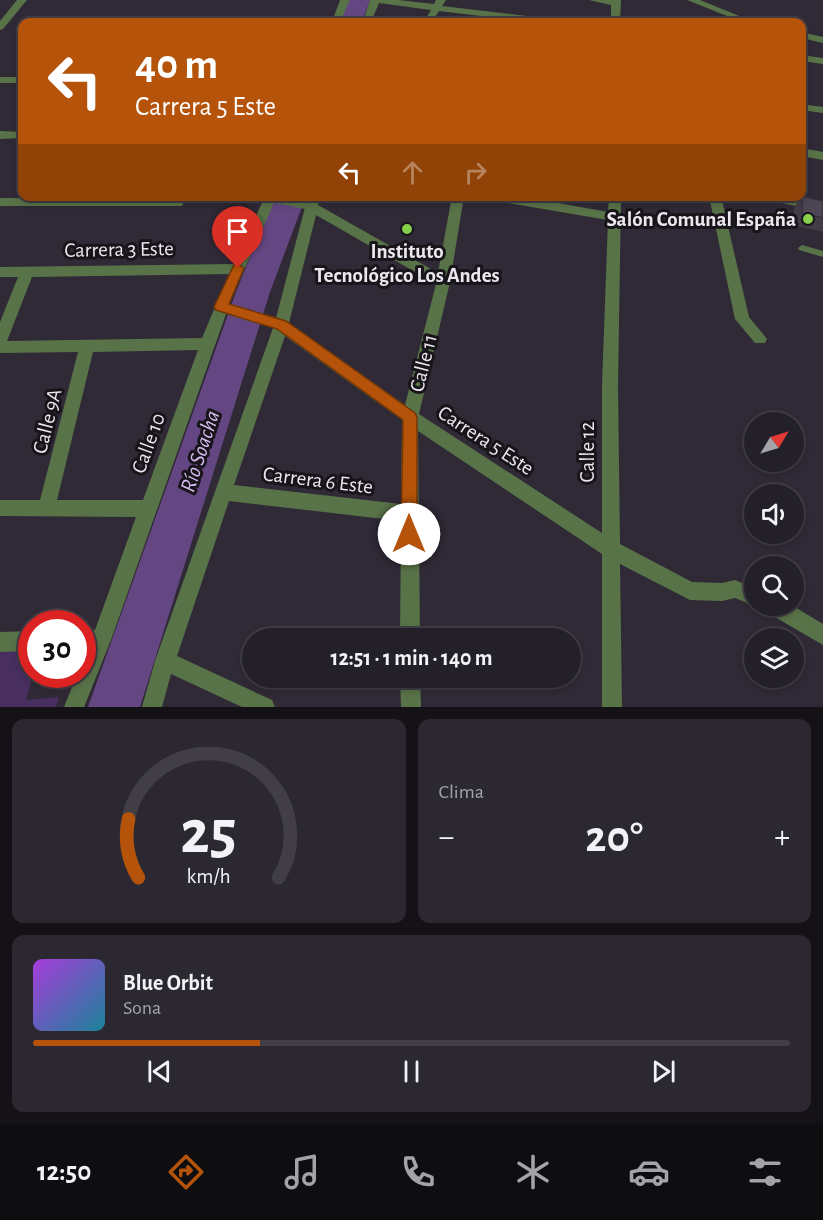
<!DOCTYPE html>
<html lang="es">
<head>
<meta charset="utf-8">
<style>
	:root { --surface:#242029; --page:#2c2831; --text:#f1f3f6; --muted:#a3a3a8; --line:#413e46; --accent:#b45309 }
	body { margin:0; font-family:"Alegreya Sans",sans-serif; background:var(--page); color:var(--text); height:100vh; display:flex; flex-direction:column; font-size:22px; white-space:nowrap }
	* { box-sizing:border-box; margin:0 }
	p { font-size:20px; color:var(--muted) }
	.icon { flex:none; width:33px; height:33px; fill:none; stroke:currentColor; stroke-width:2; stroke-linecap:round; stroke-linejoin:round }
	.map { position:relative; height:707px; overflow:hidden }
	.panel { display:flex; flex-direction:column; gap:12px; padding:12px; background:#141217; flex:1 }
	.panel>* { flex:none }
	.banner { position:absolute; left:18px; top:18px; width:788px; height:183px; border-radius:12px; box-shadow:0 3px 9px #0003,0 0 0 2px var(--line); background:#b45309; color:#fff; overflow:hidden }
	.needle { width:39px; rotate:52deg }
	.fabs { position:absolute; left:744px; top:412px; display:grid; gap:12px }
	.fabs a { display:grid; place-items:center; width:60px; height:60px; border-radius:50%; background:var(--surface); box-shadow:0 3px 9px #0003,0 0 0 2px var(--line); font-size:30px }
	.speed { position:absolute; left:18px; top:610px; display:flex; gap:12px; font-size:30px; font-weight:700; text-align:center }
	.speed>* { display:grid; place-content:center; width:78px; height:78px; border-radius:50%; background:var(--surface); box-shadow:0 3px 9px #0003,0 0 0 2px var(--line); line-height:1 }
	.speed .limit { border:9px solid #d22; background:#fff; color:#111 }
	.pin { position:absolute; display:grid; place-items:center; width:51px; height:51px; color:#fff; margin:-62px -26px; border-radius:50% 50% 50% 0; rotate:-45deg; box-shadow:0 0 6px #0007 }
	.pin .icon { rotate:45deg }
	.me { position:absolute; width:66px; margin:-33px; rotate:0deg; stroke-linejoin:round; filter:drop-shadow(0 0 4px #0008) }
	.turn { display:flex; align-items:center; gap:21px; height:126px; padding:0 18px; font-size:27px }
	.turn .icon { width:78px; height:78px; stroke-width:2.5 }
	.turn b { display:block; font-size:42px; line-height:51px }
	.lanes { display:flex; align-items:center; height:57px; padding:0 18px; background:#0003; justify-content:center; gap:30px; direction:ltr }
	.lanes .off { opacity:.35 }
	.big { font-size:45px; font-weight:600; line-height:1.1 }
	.panel .widget { flex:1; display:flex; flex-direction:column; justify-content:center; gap:9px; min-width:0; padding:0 21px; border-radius:12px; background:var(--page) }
	.panel .dial { align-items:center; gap:0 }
	.dial svg { height:156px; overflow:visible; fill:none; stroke:var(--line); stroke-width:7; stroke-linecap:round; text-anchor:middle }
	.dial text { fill:var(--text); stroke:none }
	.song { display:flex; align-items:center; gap:18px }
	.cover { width:72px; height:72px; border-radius:9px; background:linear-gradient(135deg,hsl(280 70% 55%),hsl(190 70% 35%)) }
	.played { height:6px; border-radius:3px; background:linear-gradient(90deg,var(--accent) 30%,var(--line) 30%) }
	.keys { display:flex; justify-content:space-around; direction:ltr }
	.heat { display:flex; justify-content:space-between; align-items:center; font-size:33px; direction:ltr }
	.panel .tiles { flex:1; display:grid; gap:12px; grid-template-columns:1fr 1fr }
	.widget:last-child { grid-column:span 2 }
	.trip { position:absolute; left:242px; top:628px; width:339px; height:60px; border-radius:30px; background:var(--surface); box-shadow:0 3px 9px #0003,0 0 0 2px var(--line); font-weight:600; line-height:60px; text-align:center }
	.menu { display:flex; height:96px; justify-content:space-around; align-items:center; background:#0e0d10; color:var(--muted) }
	.menu .icon { width:42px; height:42px }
	.menu .active { color:var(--accent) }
	.menu b { font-size:27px; color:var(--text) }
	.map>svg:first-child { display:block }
	.green { fill:#482f60 }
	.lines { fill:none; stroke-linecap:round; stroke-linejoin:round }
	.river { fill:#644782; fill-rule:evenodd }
	.service { fill:#597348; fill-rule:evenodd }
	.pedestrian { fill:#597348; fill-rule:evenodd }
	.minor { fill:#597348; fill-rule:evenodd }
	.wall { fill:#413c48 }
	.building { fill:#4c4654; stroke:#35313b; stroke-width:1.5 }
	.route { fill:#b45309; stroke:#753606; stroke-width:1.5 }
	.poi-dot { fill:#85cf4c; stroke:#17141a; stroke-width:2 }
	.labels { text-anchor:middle; stroke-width:6; stroke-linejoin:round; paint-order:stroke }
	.poi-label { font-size:21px; font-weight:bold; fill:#ebe7ef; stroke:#17141a; text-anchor:end }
	.street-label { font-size:21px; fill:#ebe7ef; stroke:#17141a }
	.water-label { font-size:22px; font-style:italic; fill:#d6bdf2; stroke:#17141a }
</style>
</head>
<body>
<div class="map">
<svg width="823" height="707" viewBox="0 0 823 707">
	<rect width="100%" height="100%" fill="#302a37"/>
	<!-- green -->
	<g class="green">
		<polygon points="351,0 367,0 360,22 341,22"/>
		<polygon points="273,197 303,197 258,324 136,707 92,707 230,312"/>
		<polygon points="31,650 33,675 26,700 59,697 56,707 0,707 0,652"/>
	</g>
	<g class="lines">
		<!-- river -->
		<g class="river">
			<polygon points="346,0 370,0 362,22 338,22"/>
			<polygon points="275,196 306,196 270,292 140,707 88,707 236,292"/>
		</g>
		<!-- service -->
		<polygon class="service" points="802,245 823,251 823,257 799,250 798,248"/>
		<!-- pedestrian -->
		<polygon class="pedestrian" points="275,196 310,202 315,206 310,210 270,202 265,199 267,196"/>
		<!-- minor -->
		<g class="minor">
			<polygon points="17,0 27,0 3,29 0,30 0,21"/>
			<polygon points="340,0 350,0 340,22 332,22"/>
			<polygon points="370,0 398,0 434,4 436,0 446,0 442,6 551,19 556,22 532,22 439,11 432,22 424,22 431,10 379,3 371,22 363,22"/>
			<polygon points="589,0 621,0 620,22 611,22 611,5"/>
			<polygon points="687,0 700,0 754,22 742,22"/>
			<polygon points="801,32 823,37 823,43 801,38"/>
			<polygon points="801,55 823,58 823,64 801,61"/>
			<rect x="0" y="77" width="22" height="6"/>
			<polygon points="801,104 823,107 823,113 801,110"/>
			<polygon points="0,131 22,132 22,138 0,139"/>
			<polygon points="801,148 823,152 823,160 801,156"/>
			<polygon points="174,196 186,196 182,206 0,206 0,198 173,199"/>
			<path d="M265,196H277L229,304L276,318L308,196H320L318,205L438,273L452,196H464L450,282L419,414L602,533V386L608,220L490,200L484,196H519L608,212L609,196H621L618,386L620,544L692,582L722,583L735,580L754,588L755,606L735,598L722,601L690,600L620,564L622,707H602V554L418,431L420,639H400L401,521L229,501L177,656L272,700L275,707H242L171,674L162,707H142L155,661L273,328L226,314L111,640L84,707H64L77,675H82V661L87,651H82V631L95,630L136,517L0,516V500H40L78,352L0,353V322L18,277H0V267L234,264ZM316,215L436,284L405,405L289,323ZM229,274L202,338L7,341L32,277ZM285,336L402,420L401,504L234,485ZM198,350L143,500H57L93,352Z"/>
			<polygon points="709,196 721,196 749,317 767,339 765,343 755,343 735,319"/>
			<polygon points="762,196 790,196 823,204 823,212 768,200"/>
			<polygon points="765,606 793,606 823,624 823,645 768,613"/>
			<polygon points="32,631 32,651 0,652 0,632"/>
			<polygon points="400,678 420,678 421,707 401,707"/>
		</g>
	</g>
	<!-- wall -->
	<polygon class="wall" points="802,196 823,201 823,232 793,225 794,208"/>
	<!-- building -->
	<polygon class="building" points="802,196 823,201 823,218 802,213"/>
	<!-- route -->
	<polygon class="route" points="238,264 244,268 229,304 286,321 415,413 417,417 417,534 415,540 409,542 403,540 401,534 403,420 277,329 216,310 214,307 234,265"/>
	<!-- markers -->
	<g class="poi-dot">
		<circle cx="808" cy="219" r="6"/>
		<circle cx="407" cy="229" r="6"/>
	</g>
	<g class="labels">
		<!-- poi labels -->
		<g class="poi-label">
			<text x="796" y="226">Salón Comunal España</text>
			<text x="407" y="258" text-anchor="middle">Instituto<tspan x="407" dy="24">Tecnológico Los Andes</tspan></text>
		</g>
		<!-- street labels -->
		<g class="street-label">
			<text transform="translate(119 249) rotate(-1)" y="7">Carrera 3 Este</text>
			<text transform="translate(423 363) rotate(-76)" y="7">Calle 11</text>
			<text transform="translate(47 421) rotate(-76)" y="7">Calle 9A</text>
			<text transform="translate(486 440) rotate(33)" y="7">Carrera 5 Este</text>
			<text transform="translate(148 443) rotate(-70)" y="7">Calle 10</text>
			<text transform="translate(587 452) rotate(-90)" y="7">Calle 12</text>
			<text transform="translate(318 480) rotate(7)" y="7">Carrera 6 Este</text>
		</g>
		<!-- water labels -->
		<g class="water-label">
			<text transform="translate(199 451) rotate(-72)" y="8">Río Soacha</text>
		</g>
	</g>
</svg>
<div class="fabs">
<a><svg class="needle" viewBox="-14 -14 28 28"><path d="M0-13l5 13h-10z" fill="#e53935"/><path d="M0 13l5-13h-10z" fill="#a3a3a8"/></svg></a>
<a><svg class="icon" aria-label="sound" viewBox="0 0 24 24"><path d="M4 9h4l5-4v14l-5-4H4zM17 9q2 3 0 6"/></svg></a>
<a><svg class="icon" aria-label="search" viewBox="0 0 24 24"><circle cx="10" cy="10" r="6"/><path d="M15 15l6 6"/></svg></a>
<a><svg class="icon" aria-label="layers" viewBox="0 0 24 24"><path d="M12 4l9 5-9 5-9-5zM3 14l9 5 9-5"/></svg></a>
</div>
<div class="speed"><div class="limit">30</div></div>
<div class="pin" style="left:238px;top:268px;background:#d93025"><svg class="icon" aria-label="arrive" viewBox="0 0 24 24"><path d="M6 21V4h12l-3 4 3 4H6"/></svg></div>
<svg class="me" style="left:409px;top:534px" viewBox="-20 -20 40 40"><circle r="19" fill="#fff"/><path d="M0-13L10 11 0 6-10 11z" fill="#b45309"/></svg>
<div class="trip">12:51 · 1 min · 140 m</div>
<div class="banner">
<div class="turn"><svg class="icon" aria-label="left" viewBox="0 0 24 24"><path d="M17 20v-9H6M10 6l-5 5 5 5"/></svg><div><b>40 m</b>Carrera 5 Este</div></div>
<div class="lanes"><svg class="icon" aria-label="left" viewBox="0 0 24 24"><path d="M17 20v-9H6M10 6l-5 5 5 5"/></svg><svg class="icon off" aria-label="ahead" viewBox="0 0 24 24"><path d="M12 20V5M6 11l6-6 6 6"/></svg><svg class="icon off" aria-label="right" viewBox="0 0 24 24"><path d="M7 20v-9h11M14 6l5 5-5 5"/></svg></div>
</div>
</div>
<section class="panel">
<div class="tiles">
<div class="widget dial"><svg viewBox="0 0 100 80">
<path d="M14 69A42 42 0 1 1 86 69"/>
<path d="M14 69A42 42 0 0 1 9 39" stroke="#b45309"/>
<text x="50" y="56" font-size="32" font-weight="700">25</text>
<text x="50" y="72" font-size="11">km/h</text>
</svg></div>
<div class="widget"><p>Clima</p>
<div class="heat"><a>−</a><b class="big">20°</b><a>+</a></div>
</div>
<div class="widget">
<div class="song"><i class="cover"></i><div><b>Blue Orbit</b><p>Sona</p></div></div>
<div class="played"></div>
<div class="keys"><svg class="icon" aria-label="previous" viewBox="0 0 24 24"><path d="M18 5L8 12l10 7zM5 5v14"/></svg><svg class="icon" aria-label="pause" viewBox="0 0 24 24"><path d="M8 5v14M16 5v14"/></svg><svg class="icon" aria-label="next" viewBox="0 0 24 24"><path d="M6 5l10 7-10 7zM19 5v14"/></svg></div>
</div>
</div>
</section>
<nav class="menu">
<b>12:50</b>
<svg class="icon active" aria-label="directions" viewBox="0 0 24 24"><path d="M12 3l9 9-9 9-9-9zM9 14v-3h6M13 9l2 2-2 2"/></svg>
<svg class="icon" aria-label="music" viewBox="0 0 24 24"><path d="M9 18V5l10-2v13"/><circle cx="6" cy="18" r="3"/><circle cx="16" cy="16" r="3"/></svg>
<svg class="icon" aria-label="phone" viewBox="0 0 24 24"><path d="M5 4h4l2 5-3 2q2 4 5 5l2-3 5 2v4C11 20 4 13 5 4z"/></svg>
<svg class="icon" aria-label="climate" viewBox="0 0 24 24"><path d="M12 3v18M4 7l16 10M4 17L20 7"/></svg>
<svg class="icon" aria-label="car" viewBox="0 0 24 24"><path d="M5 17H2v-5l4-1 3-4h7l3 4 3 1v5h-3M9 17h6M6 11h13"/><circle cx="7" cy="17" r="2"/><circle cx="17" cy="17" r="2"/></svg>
<svg class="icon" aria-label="filters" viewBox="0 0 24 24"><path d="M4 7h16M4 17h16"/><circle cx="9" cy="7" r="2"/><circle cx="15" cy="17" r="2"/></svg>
</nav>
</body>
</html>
